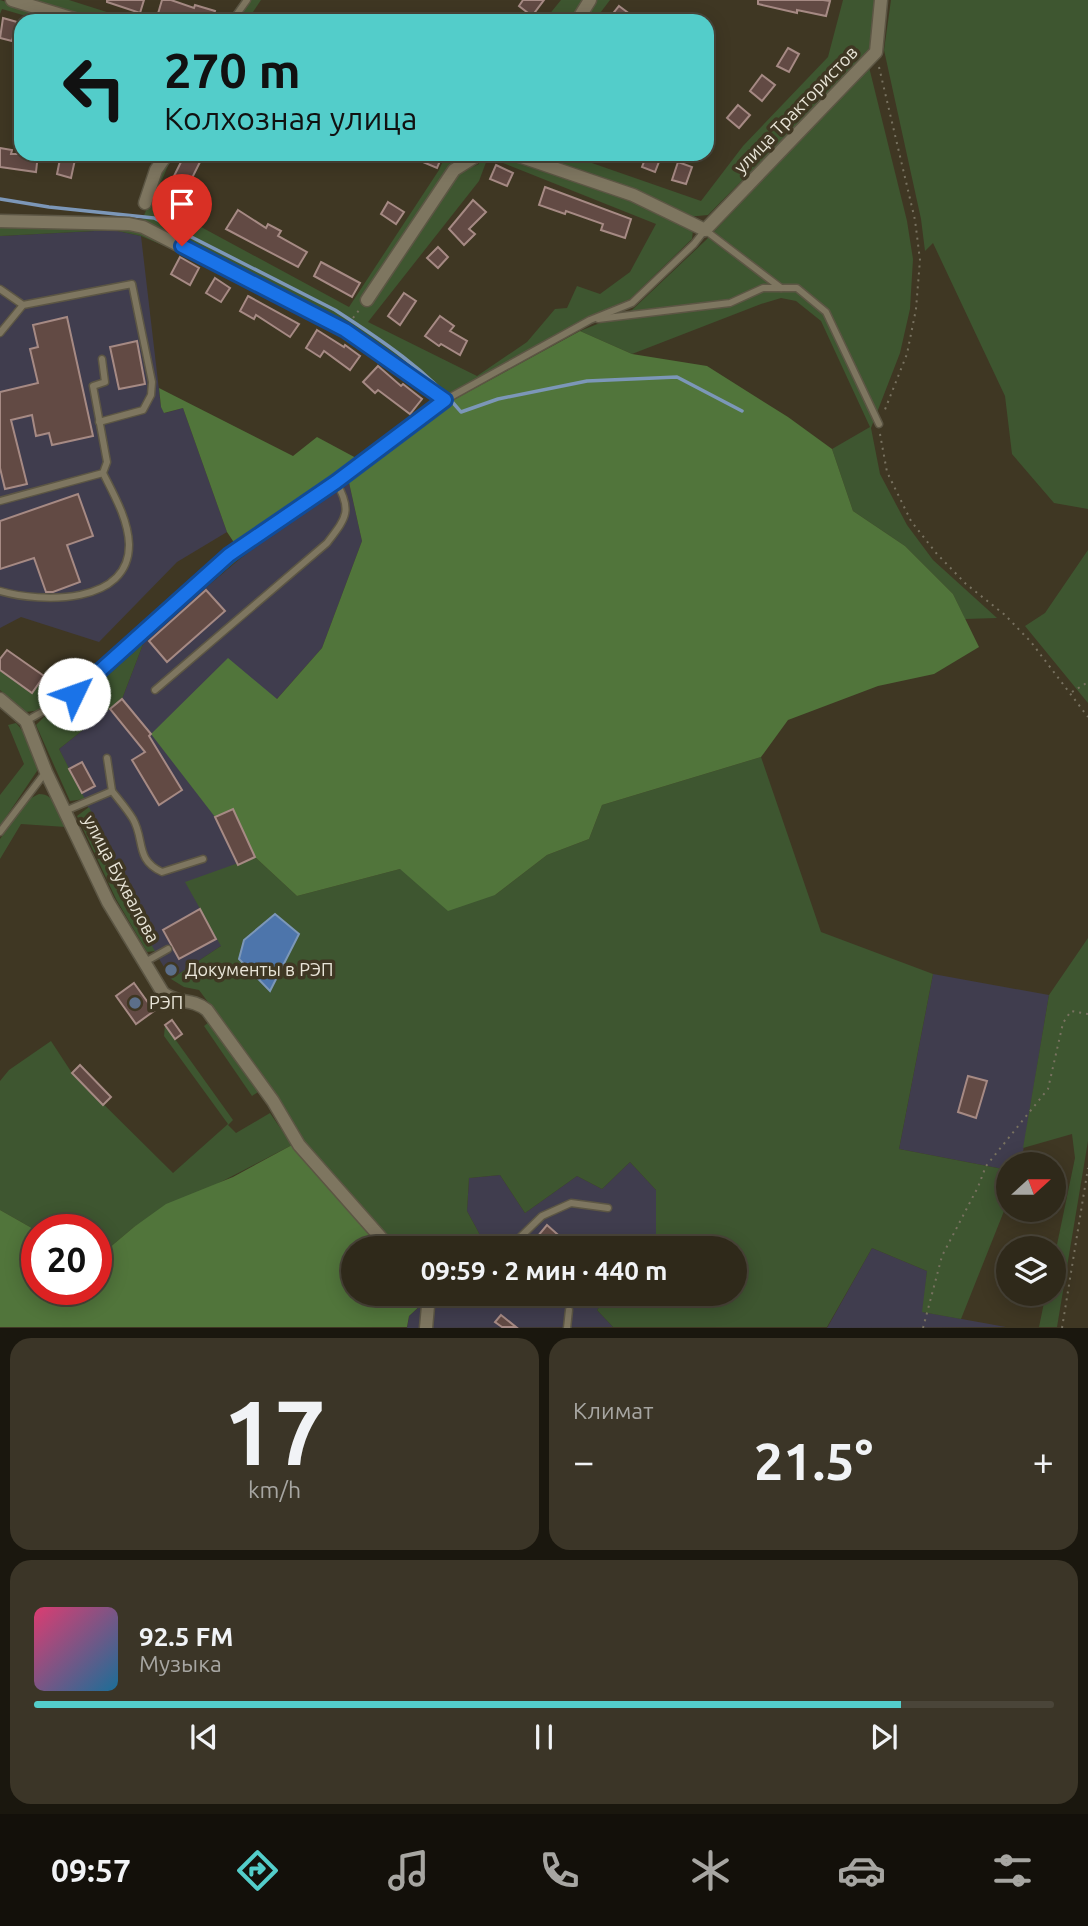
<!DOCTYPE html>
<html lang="ru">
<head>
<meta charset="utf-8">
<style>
	:root { --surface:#2f291a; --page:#3b3527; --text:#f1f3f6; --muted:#a7a6a2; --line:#4a4539; --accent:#53cdca }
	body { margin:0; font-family:Ubuntu,sans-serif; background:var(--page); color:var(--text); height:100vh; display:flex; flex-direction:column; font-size:26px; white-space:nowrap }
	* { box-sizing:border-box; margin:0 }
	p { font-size:23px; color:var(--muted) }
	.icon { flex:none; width:38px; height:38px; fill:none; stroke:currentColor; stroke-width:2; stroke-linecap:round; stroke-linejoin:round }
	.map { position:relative; height:1328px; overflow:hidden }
	.panel { display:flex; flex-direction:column; gap:10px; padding:10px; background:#1a170e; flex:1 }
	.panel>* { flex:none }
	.guide { position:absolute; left:14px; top:14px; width:700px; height:147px; border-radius:21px; box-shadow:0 4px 18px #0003,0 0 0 2px var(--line); background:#53cdca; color:#111; overflow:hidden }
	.needle { width:46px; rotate:69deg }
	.tools { position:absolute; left:996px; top:1152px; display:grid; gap:14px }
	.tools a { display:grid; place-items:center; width:70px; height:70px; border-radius:50%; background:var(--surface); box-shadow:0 4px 18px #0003,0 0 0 2px var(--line); font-size:35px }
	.speed { position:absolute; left:21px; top:1214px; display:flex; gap:14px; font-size:35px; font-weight:700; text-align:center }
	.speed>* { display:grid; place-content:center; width:91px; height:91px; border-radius:50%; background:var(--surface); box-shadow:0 4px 18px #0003,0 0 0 2px var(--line); line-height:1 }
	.speed .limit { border:10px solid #d22; background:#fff; color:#111 }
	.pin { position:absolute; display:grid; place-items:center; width:60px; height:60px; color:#fff; margin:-72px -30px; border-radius:50% 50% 50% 0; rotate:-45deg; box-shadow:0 0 7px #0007 }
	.pin .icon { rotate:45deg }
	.me { position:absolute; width:77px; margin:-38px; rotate:48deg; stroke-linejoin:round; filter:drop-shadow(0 0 5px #0008) }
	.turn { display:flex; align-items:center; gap:24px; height:147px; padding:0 35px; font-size:32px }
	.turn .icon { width:91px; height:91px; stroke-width:2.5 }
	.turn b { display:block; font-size:49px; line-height:60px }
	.big { font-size:52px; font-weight:600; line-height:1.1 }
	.panel .widget { flex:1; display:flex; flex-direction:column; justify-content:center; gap:10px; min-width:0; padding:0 24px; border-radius:21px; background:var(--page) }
	.panel .dial { align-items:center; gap:0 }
	.dial b { font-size:91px; line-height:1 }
	.song { display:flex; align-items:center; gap:21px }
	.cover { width:84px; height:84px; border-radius:10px; background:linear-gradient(135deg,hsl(340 70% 55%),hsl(200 70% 35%)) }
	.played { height:7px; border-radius:4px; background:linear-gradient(90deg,var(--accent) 85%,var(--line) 85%) }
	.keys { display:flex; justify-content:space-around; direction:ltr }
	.heat { display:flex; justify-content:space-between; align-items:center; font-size:38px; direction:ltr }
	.panel .tiles { flex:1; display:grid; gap:10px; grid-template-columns:1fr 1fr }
	.widget:last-child { grid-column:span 2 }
	.trip { position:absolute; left:341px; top:1236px; width:406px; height:70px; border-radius:35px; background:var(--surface); box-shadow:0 4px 18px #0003,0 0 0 2px var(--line); font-weight:600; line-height:70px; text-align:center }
	.tabs { display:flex; height:112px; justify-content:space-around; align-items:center; background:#13100a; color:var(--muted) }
	.tabs .icon { width:49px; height:49px }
	.tabs .active { color:var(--accent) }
	.tabs b { font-size:32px; color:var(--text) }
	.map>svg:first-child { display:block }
	.industrial { fill:#403d4e }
	.green { fill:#3e5630; fill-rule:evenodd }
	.forest { fill:#51753b }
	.water { fill:#4d75ab; stroke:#7c97b8; stroke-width:2 }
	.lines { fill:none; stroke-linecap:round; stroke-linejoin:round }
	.stream { stroke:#7c97b8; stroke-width:3.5 }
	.building { fill:#624a44; stroke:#a68a84; stroke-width:2 }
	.lane-casing { stroke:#5c5644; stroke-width:9 }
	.street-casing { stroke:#5c5644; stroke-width:15 }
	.path { stroke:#787260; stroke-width:2; stroke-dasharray:2 5; stroke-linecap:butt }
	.lane { stroke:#7e7660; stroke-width:6 }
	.street { stroke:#7e7660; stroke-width:12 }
	.route-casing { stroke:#114b97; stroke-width:18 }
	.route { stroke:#1a73e8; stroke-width:12 }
	.service-dot { fill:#5c6f8a; stroke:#3f3723; stroke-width:2.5 }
	.labels { text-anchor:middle; stroke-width:7; stroke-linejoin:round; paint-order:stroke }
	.street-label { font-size:18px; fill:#e9e5d8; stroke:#3f3723 }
	.poi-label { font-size:18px; fill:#e9e5d8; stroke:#3f3723; text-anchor:start }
</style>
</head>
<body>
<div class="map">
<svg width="1088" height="1328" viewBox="0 0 1088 1328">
	<rect width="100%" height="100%" fill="#3f3723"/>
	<!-- industrial -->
	<g class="industrial">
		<polygon points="113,230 141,236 161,407 165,413 183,408 227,532 177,562 99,642 21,617 0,628 0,236"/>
		<polygon points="348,478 362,541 322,648 276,700 233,809 255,857 238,865 221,946 171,979 126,903 133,898 59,749 122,699 145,639 241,558"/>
		<polygon points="933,974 1049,995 1021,1164 1008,1164 1008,1170 899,1149"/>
		<polygon points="630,1162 656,1190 656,1238 648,1248 487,1248 467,1211 469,1178 500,1175 525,1213 577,1176 602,1189"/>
		<polygon points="872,1248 927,1271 923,1312 1006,1327 827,1328"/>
		<polygon points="435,1293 611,1293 597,1310 613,1327 407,1328 409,1316"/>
	</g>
	<!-- green -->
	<g class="green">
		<polygon points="0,0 68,21 43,21 2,9 0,14"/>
		<polygon points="28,0 69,0 135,21 95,21"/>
		<polygon points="242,0 261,0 247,21 228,21"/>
		<polygon points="561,0 586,0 572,21 544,21"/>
		<polygon points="594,0 610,0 594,21 582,21"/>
		<polygon points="843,0 876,0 872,49 708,215 687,217 524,154 566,154 701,201 743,146 828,57"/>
		<polygon points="891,0 1088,0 1088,509 1054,503 1012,454 1005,396 933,243 925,251 921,219 884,50"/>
		<polygon points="869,67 907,221 913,259 910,309 900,353 871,428 880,474 907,525 933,560 997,618 965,619 953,594 905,546 853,511 832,449 870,427 821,321 796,301 781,298 761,304 632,354 580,331 632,310 706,240"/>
		<path d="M170,154H173L153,201L349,307L439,170L446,154H467L450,166L458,173L479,164L478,154H494L635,201L693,230L692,239L630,299L587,317L445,397L342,321L141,222C153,198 154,178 170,154ZM488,157L656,224L630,272L600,294L577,286L567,308L555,309L527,342L477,376L368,322L479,181Z"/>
		<polygon points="0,223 130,227 216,268 141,236 113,230 0,236"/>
		<polygon points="335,487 240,558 145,639 122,699 59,749 85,799 70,801 36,725 44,717 76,696 230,558"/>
		<polygon points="1088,550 1088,703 1025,626 1045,613"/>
		<polygon points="0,670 32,693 44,676 61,673 66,678 48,694 52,704 41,710 26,712 0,690"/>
		<path d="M16,723C27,735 37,755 37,771L0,826V795L24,764L8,725Z"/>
		<polygon points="761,757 821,932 933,974 899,1149 1008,1170 1008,1201 961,1319 922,1312 927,1271 872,1248 827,1327 613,1327 597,1310 611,1293 735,1293 735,1248 648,1248 656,1238 656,1190 630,1162 602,1189 577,1176 525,1213 500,1175 469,1178 467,1211 487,1248 398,1248 367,1216 302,1142 279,1098 199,990 184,987 171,979 221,946 185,882 255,857 297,896 400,869 495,895 547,855 589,839 602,805"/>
		<path d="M39,794C56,794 59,813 66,827L21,824L0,859V839L29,799Z"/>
		<polygon points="89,807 133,899 127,903 155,951 147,952 116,899 77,816"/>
		<polygon points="1088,938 1088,1141 1057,1327 1039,1327 1046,1293 1054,1293 1054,1259 1075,1158 1072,1134 1023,1148 1049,995"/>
		<polygon points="209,1022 258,1092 252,1096 204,1026"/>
		<polygon points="165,1025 233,1120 228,1125 236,1133 270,1113 292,1145 134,1227 96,1259 96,1230 37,1231 0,1210 0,1081 9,1070 51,1041 72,1073 173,1173 228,1124 164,1036"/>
	</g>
	<!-- forest -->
	<g class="forest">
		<polygon points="580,331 632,354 707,366 788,417 832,449 853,511 905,546 953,594 979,647 934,674 878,686 788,720 761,757 602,805 589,839 547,855 495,895 448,911 400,869 297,896 255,857 233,809 215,817 151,734 228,658 277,699 322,648 362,541 348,478 448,403"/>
		<polygon points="159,388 293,456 317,437 358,459 235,544 227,532 183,408 164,413 161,407"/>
		<polygon points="292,1145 383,1248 354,1248 354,1293 417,1293 422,1304 409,1316 407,1327 0,1327 0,1210 37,1231 37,1290 96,1290 96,1259 134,1227 166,1204 233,1177"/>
	</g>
	<!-- water -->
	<polygon class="water" points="275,914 299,934 270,991 239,959 244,940"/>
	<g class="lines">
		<!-- stream -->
		<path class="stream" d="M0,199L49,207L154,218L335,310C380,339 428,371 461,412L498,399L587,381L677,377L742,411"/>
	</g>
	<!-- building -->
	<g class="building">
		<polygon points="107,0 144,0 140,13 107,2"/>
		<polygon points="162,0 171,0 194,8 195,5 215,11 212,21 169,21 157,17"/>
		<polygon points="523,0 544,0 532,16 519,6"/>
		<polygon points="758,0 823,0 830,1 826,16 797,10 797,13 758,4"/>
		<polygon points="619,6 631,15 626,21 616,21 611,16"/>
		<polygon points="3,18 17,22 12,41 0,38"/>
		<polygon points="788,48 799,54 789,72 777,66"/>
		<polygon points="762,75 775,85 762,101 750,91"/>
		<polygon points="738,105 750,115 739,128 727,118"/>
		<polygon points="0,148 12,150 11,154 38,154 36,172 0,167"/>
		<polygon points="61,154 76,155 71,178 57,174"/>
		<polygon points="185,154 204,154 178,206 163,198"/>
		<polygon points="404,154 443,154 437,168"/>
		<polygon points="647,154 662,154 655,172 642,167"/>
		<polygon points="678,162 692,167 686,184 672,180"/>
		<polygon points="496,165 513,173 507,186 490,179"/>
		<polygon points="545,187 631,219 625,238 601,230 603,224 566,211 565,214 539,205"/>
		<polygon points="473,200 486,212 469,229 475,234 464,245 449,229"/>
		<polygon points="388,202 404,212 396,224 381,214"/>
		<polygon points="238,210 266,228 268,224 281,231 278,236 307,252 298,267 226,229"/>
		<polygon points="438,247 448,257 438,268 427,258"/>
		<polygon points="180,257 199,268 190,285 171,274"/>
		<polygon points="321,262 360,283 352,297 314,276"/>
		<polygon points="215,278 230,288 221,302 206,293"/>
		<polygon points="404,293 416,301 400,325 388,316"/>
		<polygon points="248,296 299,324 290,337 256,315 254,319 240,311"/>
		<polygon points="440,316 454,326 450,331 467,341 460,355 441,344 439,346 425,336"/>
		<polygon points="67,317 93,436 52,445 49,433 36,436 32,415 11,420 27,484 5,489 0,468 0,392 38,383 30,349 38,347 33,325"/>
		<polygon points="317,330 344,347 345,345 360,356 350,370 324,351 320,357 306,348"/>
		<polygon points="137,341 145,384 119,389 110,347"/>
		<polygon points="378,366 401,386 403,384 422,399 410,414 378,390 375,393 363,382"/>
		<polygon points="78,494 93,536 67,545 80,582 53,592 46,592 34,558 0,569 0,521"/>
		<polygon points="206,590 225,611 167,662 149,641"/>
		<polygon points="7,650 44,676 32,693 0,670 0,659"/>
		<polygon points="122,699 151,734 149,736 182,790 159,805 132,760 145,752 110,709"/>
		<polygon points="82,762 95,786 82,793 69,769"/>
		<polygon points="233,809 255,857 238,865 215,817"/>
		<polygon points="200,909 216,939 179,959 163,930"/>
		<polygon points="134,983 154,1011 136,1024 116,996"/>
		<polygon points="172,1020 182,1034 175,1039 165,1025"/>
		<polygon points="80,1065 111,1097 103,1105 72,1073"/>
		<polygon points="968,1076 987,1081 976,1118 958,1112"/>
		<polygon points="547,1225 565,1241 559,1248 528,1248"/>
		<polygon points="540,1293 553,1293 559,1300 552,1306"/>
		<polygon points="501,1315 516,1327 502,1327 495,1322"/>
	</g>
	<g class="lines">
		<defs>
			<g id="lane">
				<polyline points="232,21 247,0"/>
				<polyline points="0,289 23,305"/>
				<polyline points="598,319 730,303 763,288 797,288 826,312 879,424"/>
				<polyline points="0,333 23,305 132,284 152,382 151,395 143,410 99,422"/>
				<polyline points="0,501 103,473 107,462 93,386 105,382 102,359"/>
				<path d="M0,591C41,603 130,605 129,544C128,519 114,495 103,473"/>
				<path d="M155,690L327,543C346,518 353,511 336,482"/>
				<polyline points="26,721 74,694 229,555 336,482 445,400 590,320 632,303 694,244 705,230 781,288"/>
				<polyline points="107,758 112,791"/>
				<path d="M65,811L112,791C119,800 127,809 133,819C145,840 135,860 162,872L203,859"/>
				<polyline points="0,832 45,773"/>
				<polyline points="145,962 168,949"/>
				<polyline points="509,1248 542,1216 571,1203 608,1208"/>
				<polyline points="439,1293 450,1293"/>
				<polyline points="567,1328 569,1310"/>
			</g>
			<g id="street">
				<polyline points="12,0 81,21"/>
				<polyline points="577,21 590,0"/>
				<polyline points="513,154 633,195 705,230 876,52 881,0"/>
				<polyline points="145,203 156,170 167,154"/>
				<polyline points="0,221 129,224 143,227 345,330 445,400"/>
				<polyline points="367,300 454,170 473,158 472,154"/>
				<path d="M0,699L26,721L46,772L108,902L163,993C179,1005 190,997 207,1010L273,1101L299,1145L390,1248"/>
				<polyline points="423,1293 428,1306 426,1328"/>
			</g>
		</defs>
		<!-- lane casing -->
		<use href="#lane" class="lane-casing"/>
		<!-- street casing -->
		<use href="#street" class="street-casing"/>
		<!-- path -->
		<g class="path">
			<polyline points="879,67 915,220 920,260 916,309 907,354 884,412"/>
			<polyline points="353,318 360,309"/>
			<polyline points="880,434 887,472 911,521 937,554 966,584 1005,615 1031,642 1088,717"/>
			<polyline points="1072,692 1088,682"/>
			<polyline points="923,1328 942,1256 978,1187 986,1166 1048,1089 1063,1023 1071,1011 1088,1014"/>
			<polyline points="1062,1328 1088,1168"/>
		</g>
		<!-- lane -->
		<use href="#lane" class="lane"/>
		<!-- street -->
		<use href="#street" class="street"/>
	</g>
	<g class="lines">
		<defs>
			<polyline id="route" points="74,694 229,555 336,482 445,400 345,330 182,246"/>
		</defs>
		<!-- route casing -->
		<use href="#route" class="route-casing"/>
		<!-- route -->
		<use href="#route" class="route"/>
	</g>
	<!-- markers -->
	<g class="service-dot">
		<circle cx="171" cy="970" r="7"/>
		<circle cx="135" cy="1003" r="7"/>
	</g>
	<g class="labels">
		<!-- street labels -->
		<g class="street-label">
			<text transform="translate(796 110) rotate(-46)" y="6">улица Трактористов</text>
			<text transform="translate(121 879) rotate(62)" y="6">улица Бухвалова</text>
		</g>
		<!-- poi labels -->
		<g class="poi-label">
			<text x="185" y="976">Документы в РЭП</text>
			<text x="149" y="1009">РЭП</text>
		</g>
	</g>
</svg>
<div class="tools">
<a><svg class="needle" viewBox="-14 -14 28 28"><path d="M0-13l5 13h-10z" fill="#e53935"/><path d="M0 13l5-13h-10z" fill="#a7a6a2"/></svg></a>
<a><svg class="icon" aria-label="layers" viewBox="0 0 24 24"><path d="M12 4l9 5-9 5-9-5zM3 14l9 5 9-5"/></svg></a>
</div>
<div class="speed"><div class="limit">20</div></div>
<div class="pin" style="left:182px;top:246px;background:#d93025"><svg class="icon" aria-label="arrive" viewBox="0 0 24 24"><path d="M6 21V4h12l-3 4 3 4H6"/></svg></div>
<svg class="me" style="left:74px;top:694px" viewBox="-20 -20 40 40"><circle r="19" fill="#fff"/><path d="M0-13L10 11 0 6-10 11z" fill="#1a73e8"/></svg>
<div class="trip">09:59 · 2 мин · 440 m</div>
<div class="guide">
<div class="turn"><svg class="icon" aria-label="left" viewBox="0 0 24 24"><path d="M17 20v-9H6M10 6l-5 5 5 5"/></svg><div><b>270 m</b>Колхозная улица</div></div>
</div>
</div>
<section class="panel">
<div class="tiles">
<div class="widget dial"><b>17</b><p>km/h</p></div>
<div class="widget"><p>Климат</p>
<div class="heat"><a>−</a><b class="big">21.5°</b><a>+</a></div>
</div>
<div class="widget">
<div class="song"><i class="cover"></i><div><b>92.5 FM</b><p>Музыка</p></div></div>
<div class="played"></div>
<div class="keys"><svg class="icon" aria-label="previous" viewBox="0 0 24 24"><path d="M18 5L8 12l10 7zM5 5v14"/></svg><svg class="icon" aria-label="pause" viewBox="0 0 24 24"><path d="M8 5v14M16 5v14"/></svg><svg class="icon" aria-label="next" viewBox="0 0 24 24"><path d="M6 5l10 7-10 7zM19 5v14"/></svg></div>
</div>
</div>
</section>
<nav class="tabs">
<b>09:57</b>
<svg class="icon active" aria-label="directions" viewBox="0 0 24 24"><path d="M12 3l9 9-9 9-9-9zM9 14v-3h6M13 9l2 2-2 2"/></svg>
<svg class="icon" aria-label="music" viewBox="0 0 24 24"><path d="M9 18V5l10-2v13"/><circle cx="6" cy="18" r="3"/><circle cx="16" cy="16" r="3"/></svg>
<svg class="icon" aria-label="phone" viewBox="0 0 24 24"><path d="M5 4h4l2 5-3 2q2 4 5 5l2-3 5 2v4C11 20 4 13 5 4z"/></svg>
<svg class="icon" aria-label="climate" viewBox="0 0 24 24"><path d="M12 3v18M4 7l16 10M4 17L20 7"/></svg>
<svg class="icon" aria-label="car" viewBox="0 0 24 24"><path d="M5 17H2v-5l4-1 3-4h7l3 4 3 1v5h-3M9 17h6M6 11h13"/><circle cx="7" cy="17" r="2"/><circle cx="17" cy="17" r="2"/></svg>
<svg class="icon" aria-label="filters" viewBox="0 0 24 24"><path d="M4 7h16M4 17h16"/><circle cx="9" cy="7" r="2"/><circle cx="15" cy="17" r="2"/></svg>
</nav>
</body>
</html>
